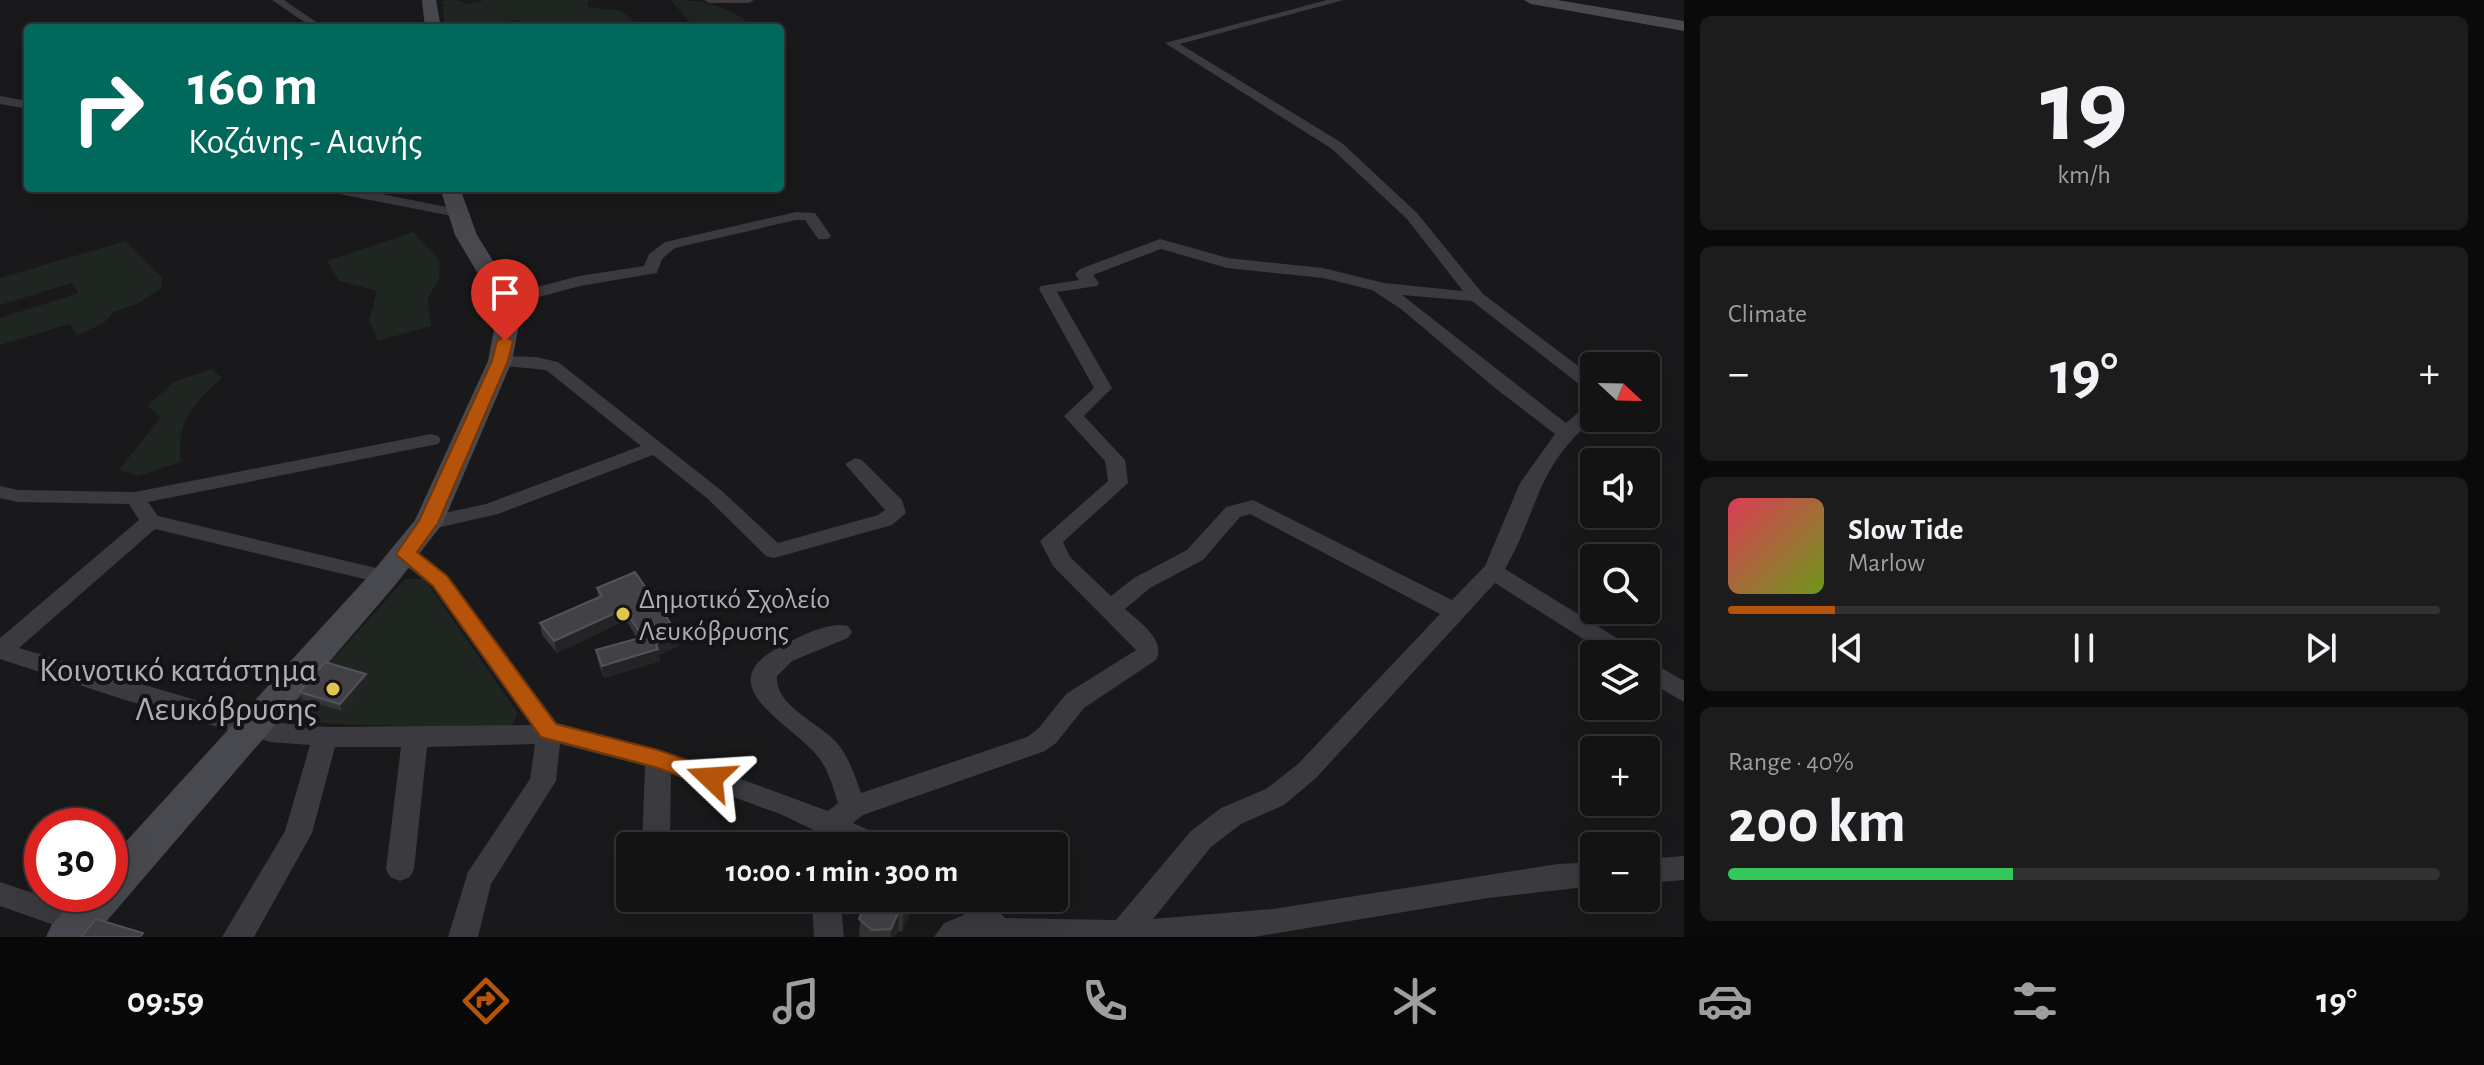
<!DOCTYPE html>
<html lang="en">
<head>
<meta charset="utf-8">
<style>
	:root { --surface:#131314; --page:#1c1c1d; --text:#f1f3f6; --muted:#9d9ea0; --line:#323234; --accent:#b45309 }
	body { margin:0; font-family:"Alegreya Sans",sans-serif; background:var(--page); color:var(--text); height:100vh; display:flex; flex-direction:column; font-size:30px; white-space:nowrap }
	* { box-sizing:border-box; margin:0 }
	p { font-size:26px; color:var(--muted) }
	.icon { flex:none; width:44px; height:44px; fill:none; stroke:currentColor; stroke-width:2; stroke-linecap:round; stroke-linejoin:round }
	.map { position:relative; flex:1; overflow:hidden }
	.drawer { display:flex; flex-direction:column; gap:16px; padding:16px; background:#0a0a0b; width:800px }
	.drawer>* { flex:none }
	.banner { position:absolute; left:24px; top:24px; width:760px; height:168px; border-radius:8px; box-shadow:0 8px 32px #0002,0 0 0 2px var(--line); background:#00695c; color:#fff; overflow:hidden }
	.needle { width:52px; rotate:112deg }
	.tools { position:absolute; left:1580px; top:352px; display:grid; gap:16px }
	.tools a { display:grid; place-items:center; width:80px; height:80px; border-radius:8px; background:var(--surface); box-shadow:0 8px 32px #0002,0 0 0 2px var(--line); font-size:40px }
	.speed { position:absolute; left:24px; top:808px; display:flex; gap:16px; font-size:40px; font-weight:700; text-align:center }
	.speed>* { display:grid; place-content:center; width:104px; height:104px; border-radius:50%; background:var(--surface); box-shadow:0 8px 32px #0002,0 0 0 2px var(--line); line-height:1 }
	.speed .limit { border:12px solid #d22; background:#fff; color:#111 }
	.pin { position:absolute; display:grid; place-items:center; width:68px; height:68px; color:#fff; margin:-82px -34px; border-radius:50% 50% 50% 0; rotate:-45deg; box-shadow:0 0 8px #0007 }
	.pin .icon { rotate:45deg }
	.me { position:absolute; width:88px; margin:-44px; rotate:290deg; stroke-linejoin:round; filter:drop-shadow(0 0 6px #0008) }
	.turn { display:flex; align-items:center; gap:28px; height:168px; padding:0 32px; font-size:36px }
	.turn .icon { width:104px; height:104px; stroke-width:2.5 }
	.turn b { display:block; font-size:56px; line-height:68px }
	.big { font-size:60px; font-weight:700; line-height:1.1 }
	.drawer .widget { flex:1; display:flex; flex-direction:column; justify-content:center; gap:12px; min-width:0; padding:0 28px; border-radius:12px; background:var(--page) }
	.drawer .dial { align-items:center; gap:0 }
	.dial b { font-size:104px; line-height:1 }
	.song { display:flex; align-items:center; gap:24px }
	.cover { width:96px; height:96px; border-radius:12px; background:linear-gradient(135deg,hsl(350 70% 55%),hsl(80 70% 35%)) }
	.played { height:8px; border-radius:4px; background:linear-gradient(90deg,var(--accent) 15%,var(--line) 15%) }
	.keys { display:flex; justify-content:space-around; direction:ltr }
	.heat { display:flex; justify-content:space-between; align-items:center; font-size:44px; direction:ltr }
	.charge { height:12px; border-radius:6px; background:linear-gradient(90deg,#34c759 40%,var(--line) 0) }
	.trip { position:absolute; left:616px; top:832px; width:452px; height:80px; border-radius:8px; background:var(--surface); box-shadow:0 8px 32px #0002,0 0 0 2px var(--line); font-weight:700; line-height:80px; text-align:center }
	.tabs { display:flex; height:128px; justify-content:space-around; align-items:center; background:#080808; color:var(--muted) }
	.tabs .icon { width:56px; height:56px }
	.tabs .active { color:var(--accent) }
	.tabs b { font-size:36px; color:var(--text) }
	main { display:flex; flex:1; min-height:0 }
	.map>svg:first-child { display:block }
	.green { fill:#1f2521 }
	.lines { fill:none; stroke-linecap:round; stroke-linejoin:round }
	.street { fill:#3a3a3f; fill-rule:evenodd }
	.secondary { fill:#48494f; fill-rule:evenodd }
	.wall { fill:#353538 }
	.shaded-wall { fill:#242426 }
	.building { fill:#424246; stroke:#525358; stroke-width:2 }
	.route { fill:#b45309; stroke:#753606; stroke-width:2 }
	.poi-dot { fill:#e1c64b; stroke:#141416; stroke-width:3 }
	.labels { text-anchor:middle; stroke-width:8; stroke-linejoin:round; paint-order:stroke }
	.poi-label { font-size:28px; fill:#acaeb9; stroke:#141416; text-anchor:start }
	.near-poi-label { font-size:34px; fill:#acaeb9; stroke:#141416; text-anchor:end }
</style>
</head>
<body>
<main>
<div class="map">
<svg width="1684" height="937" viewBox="0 0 1684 937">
	<rect width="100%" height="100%" fill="#19191b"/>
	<!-- green -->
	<g class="green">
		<polygon points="457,0 467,4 486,0 589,0 587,7 620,10 641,27 522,28 517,20 483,28 444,28 443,1"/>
		<path d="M671,0C702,0 721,4 747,21L714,28H694Z"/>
		<polygon points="413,232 440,261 439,279 428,298 431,326 378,341 369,320 377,291 339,281 327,261"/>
		<polygon points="125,241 162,277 161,288 137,304 113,312 104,323 77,335 69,324 0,345 0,318 79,293 71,283 0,305 0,278"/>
		<path d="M211,369L222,378C191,405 177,421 181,462L138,476L119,470L161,417L147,406L174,382Z"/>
		<polygon points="405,579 425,579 517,712 514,723 506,729 337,724 308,722 298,713 298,698"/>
	</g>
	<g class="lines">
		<!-- street -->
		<g class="street">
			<polygon points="272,0 284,0 325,28 313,28"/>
			<polygon points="704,0 754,0 749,3 709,3"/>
			<path d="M1327,0H1344L1180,44L1342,143L1417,213L1483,294L1594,378V392L1588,391L1472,301L1402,295L1566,423L1587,405L1594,403L1595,418C1535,468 1540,507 1505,569L1633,648L1637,654H1607L1495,583L1316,778L1284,805L1241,824L1211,847L1153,919L1273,909L1558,864L1594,862V886L1488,898L1254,937H934L944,923L964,915L952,898H985L1005,918L1116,920L1191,831L1221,808L1266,789L1298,764L1440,614L1250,514L1240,517L1203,560L1150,588L1125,609C1138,621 1167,640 1156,660L1084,708L1056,743L1045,751L863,815L853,823L886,838L890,846H849L842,843V846H814L816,831L780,814L671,774L670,846H642L645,766L560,744L556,781L491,884L478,937H448L468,872L530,779L535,744L427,747L414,869L410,877L400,881L390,877L386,869L401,747H335L312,833L254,937H222L285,831L310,745L270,742L125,700L0,659V638L139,520L129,504L18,502L0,498V486L18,490L135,492L431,434L438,436L441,440L438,444L148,502L158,516L393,572L396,577L393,582L385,584L155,529L19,648L270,722L325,727L531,725L432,586L397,559L394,554L397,549H413L448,576L557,723L667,752L828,811L838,803C833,788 829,771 819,758C790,721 700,683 789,642C805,634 831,621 848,626L852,632L848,638L792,661L777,676C775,707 819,722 837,743C849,757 855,776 861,793L1027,737L1038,729L1066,694L1136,650L1053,566L1040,541L1108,481L1105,461L1064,416L1094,388L1039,289L1041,286L1079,280L1075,274L1080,269L1160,239L1228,258L1323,268L1384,283L1463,291L1407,219L1332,149L1165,43ZM1161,249L1227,268L1323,278L1372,290L1401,309L1495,388L1555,434L1520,483L1485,566L1452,600L1253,500L1226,507L1187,550L1134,578L1111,596L1070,557L1063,542L1128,483L1125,460L1084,416L1112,388L1057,292L1097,286L1099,283L1093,275Z"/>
			<polygon points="0,96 28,101 28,109 0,104"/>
			<polygon points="322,188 351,188 457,209 464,213 457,217 329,192"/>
			<polygon points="796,212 815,213 831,236 828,239 818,239 805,220 796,220 675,248 662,259 657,273 580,286 506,306 498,301 500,297 579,276 644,266 649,254 665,242"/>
			<polygon points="500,356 536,357 558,362 722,491 778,543 878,515 885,510 845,464 855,458 862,460 902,500 906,513 892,525 774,558 766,556 708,499 653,455 498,514 428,530 421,528 417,523 421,518 486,504 641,446 546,370 494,365 491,361"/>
			<polygon points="1646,659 1684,681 1684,702 1646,680"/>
			<polygon points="1684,856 1684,880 1646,883 1646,859"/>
			<polygon points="0,882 90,912 95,921 90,930 80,934 0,906"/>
			<polygon points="812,898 840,898 844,937 814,937"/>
		</g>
		<!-- secondary -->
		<g class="secondary">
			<polygon points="422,0 436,0 441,28 425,28"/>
			<polygon points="1524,0 1557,0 1684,21 1684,31 1531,4"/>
			<polygon points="440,188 460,188 477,235 518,301 519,325 512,361 443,523 396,584 93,937 46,937 52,924 79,894 110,894 110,859 374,570 415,520 488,361 495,325 494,301 455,235"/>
		</g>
	</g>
	<!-- wall -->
	<g class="wall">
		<polygon points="597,588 679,646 659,655 660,661 604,678 598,662 596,650 637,638 626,620 557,653 542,635 540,623 598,598"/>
		<polygon points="368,681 342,711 302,699 299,692"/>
		<polygon points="862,898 910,898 910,913 902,932 898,931 895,937 859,937"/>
	</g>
	<!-- shaded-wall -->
	<g class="shaded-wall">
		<polygon points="624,609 626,620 557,653 554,641"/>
		<polygon points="678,634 679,646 659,655 660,661 604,678 602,666"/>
		<polygon points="366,674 368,681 342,711 340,704"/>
		<polygon points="905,898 910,898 910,913 902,932"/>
		<polygon points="899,911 898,931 895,937 891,937 891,929"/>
	</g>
	<!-- building -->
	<g class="building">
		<polygon points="635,572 678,634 656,644 658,649 602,666 596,650 643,637 624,609 554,641 540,623 602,596 597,588"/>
		<polygon points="325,662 366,674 340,704 299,692"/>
		<polygon points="863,898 909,898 903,912 899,911 891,929 872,930 859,919 868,899"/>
		<polygon points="96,919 143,933 140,937 81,937"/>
	</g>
	<!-- route -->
	<polygon class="route" points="505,336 513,341 508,361 438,523 417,552 447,576 556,724 658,750 719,771 723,778 719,785 711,787 655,767 541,737 433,586 396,554 419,521 492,361 497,341"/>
	<!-- markers -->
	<g class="poi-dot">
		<circle cx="623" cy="614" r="8"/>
		<circle cx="333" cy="689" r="8"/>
	</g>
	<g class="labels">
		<!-- poi labels -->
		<g class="poi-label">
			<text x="639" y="608">Δημοτικό Σχολείο<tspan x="639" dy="32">Λευκόβρυσης</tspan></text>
		</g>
		<!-- near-poi labels -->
		<g class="near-poi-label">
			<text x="317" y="681">Κοινοτικό κατάστημα<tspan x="317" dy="39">Λευκόβρυσης</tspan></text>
		</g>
	</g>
</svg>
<div class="tools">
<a><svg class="needle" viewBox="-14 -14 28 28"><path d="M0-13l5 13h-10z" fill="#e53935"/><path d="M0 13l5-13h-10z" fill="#9d9ea0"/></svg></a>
<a><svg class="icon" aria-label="sound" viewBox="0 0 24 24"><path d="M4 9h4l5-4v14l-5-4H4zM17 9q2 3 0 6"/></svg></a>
<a><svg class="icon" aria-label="search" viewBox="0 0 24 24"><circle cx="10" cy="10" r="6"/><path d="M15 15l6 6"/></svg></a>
<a><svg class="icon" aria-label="layers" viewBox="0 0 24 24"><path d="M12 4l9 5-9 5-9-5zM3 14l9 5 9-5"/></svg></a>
<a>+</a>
<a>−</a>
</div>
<div class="speed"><div class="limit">30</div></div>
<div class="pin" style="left:505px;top:341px;background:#d93025"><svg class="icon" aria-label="arrive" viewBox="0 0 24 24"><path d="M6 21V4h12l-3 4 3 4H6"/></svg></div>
<svg class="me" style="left:711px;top:778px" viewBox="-20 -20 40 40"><path d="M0-17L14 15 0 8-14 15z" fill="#b45309" stroke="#fff" stroke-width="4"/></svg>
<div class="trip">10:00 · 1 min · 300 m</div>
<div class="banner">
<div class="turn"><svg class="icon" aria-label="right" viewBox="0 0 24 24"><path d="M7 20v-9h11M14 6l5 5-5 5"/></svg><div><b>160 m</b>Κοζάνης - Αιανής</div></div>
</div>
</div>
<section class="drawer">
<div class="widget dial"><b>19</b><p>km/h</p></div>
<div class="widget"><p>Climate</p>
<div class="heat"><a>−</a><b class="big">19°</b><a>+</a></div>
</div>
<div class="widget">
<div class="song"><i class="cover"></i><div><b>Slow Tide</b><p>Marlow</p></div></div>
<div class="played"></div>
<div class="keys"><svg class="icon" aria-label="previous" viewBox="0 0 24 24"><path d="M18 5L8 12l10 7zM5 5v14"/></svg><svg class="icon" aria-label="pause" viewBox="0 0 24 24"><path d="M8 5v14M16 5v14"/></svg><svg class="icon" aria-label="next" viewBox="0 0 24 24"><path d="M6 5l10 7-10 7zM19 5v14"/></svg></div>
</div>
<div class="widget"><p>Range · 40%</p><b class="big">200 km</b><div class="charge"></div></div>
</section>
</main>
<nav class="tabs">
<b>09:59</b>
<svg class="icon active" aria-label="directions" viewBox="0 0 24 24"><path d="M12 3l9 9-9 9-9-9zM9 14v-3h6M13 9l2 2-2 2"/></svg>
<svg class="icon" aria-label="music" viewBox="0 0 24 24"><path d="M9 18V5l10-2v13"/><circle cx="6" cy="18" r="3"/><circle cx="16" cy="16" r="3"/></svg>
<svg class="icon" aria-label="phone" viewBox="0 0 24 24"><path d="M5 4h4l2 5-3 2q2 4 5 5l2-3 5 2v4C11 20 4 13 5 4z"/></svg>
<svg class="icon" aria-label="climate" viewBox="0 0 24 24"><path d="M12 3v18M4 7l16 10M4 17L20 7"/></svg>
<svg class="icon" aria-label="car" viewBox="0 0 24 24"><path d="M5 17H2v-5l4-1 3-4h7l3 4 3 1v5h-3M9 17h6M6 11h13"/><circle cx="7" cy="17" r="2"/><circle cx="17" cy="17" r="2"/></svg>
<svg class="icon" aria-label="filters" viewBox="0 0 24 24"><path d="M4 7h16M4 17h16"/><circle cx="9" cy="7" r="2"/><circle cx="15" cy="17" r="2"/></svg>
<b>19°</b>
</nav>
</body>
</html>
